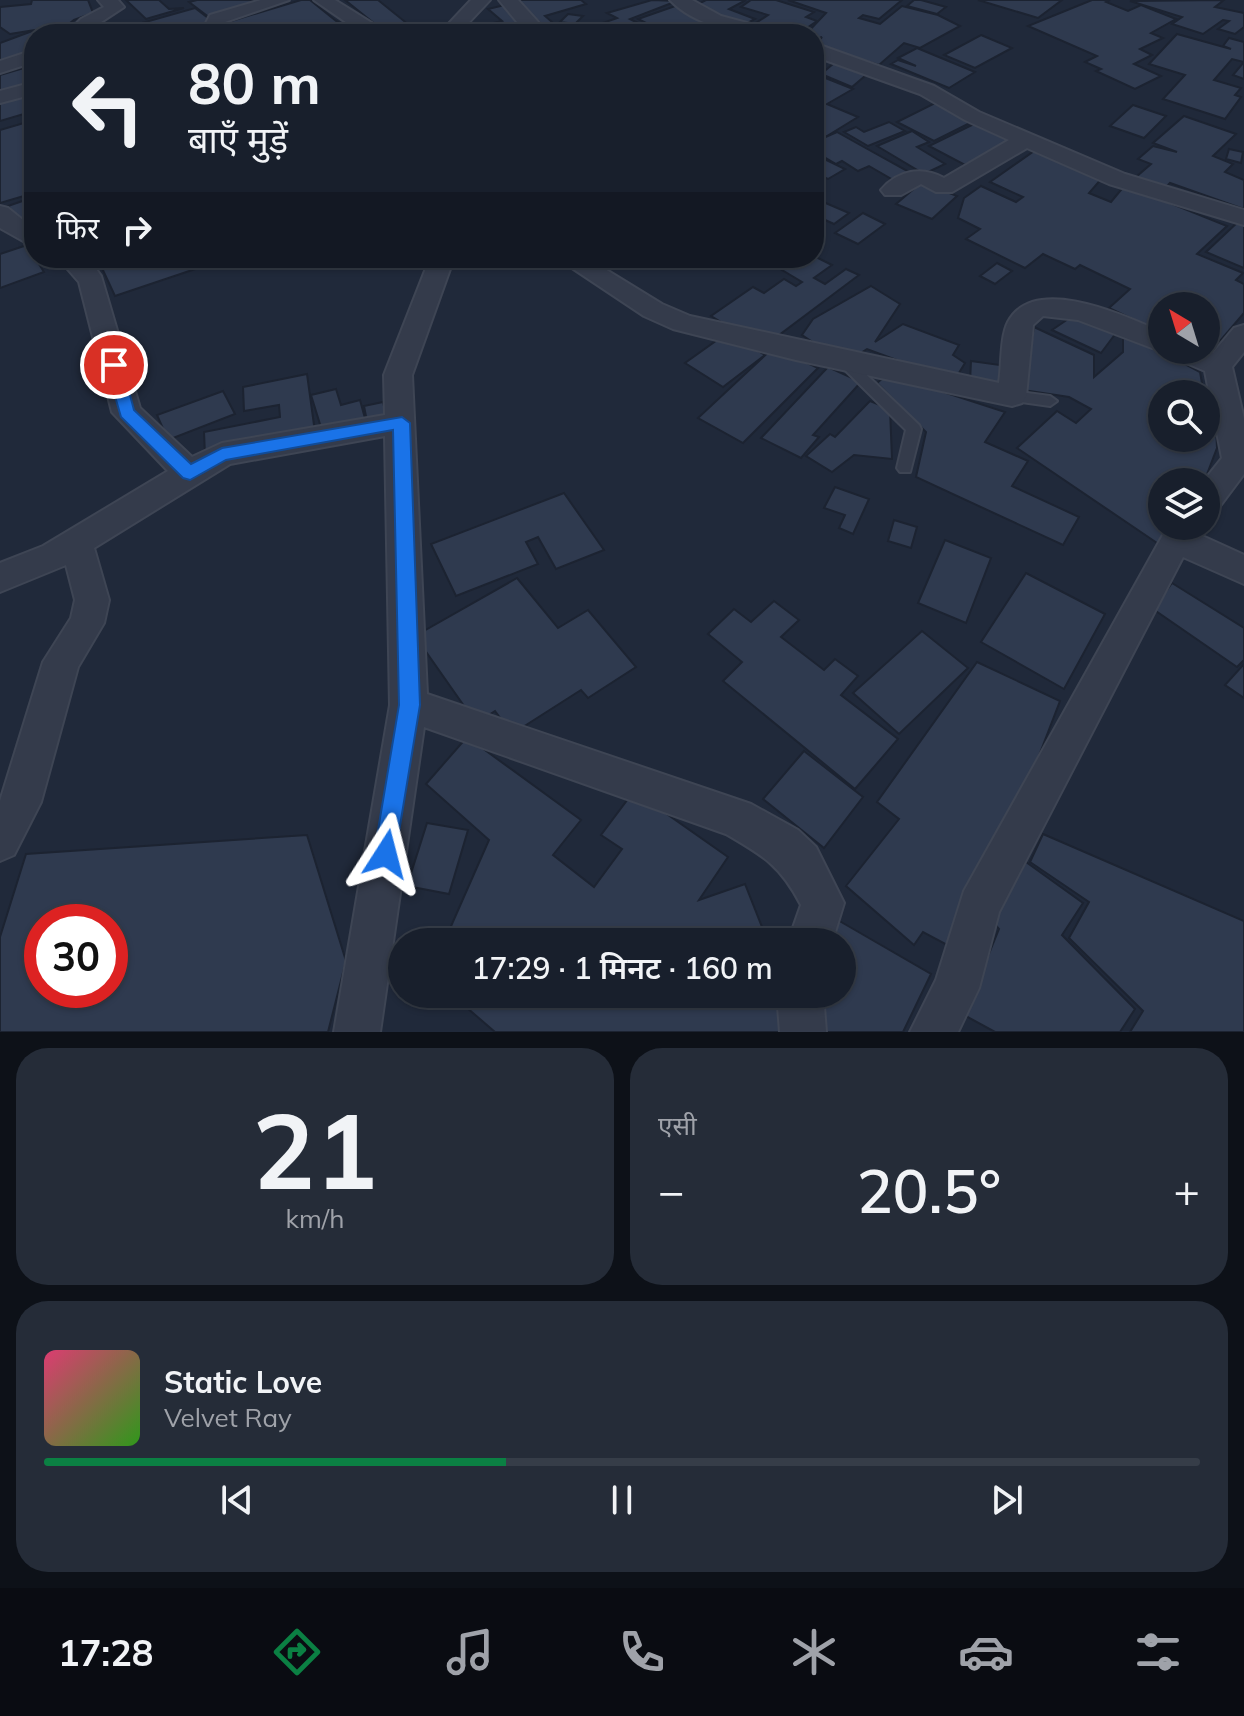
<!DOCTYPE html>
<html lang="hi">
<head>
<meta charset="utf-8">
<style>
	:root { --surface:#181f2c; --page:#252c38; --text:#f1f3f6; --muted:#9fa2a9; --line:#363d48; --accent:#0b8043 }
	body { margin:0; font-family:Mulish,"Noto Sans Devanagari",sans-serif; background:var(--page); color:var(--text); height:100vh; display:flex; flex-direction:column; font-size:30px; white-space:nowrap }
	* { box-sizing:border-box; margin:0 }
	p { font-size:26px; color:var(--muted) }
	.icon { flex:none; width:44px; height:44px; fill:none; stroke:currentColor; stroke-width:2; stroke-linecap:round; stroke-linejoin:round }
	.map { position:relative; height:1032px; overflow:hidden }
	.panel { display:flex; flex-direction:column; gap:16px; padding:16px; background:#0d1118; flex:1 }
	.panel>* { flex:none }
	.banner { position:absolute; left:24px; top:24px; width:800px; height:244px; border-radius:32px; box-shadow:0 2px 6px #0004,0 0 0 2px var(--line); background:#181f2c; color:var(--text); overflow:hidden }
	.needle { width:52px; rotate:322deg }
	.controls { position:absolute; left:1148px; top:292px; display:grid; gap:16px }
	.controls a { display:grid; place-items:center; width:72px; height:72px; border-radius:50%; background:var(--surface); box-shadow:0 2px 6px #0004,0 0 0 2px var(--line); font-size:40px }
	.speed { position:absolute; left:24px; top:904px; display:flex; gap:16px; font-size:40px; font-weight:700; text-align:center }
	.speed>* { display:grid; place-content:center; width:104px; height:104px; border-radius:50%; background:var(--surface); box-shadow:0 2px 6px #0004,0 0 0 2px var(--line); line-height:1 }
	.speed .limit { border:12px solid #d22; background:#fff; color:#111 }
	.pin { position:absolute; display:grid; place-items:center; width:68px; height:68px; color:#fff; margin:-34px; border:4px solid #fff; border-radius:50%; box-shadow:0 2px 8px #0007 }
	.me { position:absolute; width:88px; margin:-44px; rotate:9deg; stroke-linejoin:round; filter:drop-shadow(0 0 6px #0008) }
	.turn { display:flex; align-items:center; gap:28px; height:168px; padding:0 32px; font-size:36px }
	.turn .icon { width:104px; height:104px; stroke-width:2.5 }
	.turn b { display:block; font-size:56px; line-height:68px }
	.then { display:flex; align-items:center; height:76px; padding:0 32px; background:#0003; gap:16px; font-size:30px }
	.big { font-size:60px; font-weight:600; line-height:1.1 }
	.panel .tile { flex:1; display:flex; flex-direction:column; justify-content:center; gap:12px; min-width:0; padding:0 28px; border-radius:32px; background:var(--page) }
	.panel .dial { align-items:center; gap:0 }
	.dial b { font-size:104px; line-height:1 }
	.song { display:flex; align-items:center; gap:24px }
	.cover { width:96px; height:96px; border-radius:12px; background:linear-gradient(135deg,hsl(340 70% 55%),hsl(110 70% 35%)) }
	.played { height:8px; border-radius:4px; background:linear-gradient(90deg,var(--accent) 40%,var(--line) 40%) }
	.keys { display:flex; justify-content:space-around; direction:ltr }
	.heat { display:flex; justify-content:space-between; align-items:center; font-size:44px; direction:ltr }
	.panel .tiles { flex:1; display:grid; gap:16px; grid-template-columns:1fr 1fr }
	.tile:last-child { grid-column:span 2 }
	.trip { position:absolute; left:388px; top:928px; width:468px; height:80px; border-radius:40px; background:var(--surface); box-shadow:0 2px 6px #0004,0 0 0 2px var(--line); font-weight:600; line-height:80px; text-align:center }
	.menu { display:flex; height:128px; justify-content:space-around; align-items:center; background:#0a0c12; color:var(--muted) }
	.menu .icon { width:56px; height:56px }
	.menu .active { color:var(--accent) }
	.menu b { font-size:36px; color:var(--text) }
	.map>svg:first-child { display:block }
	.building { fill:#2f3a4f; stroke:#1c2331; stroke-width:2; fill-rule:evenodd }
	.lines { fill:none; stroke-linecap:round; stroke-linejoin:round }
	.lane-casing { stroke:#3e4554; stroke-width:4 }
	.street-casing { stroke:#3e4554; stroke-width:4 }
	.lane { fill:#343b4b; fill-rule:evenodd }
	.street { fill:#343b4b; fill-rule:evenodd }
	.route { fill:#1a73e8; stroke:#114b97; stroke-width:2 }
</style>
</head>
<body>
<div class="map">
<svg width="1244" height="1032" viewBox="0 0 1244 1032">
	<rect width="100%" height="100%" fill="#20293a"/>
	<!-- building -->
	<g class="building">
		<polygon points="32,0 88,0 93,13 74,20 56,34 34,34 34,53 0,64 0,43 35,30 10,34 0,27 0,7 31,4"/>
		<polygon points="126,0 159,0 169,9 184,8 146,19"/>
		<polygon points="197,0 270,0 210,18 189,2"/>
		<polygon points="301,0 310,0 336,21 363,34 245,34 228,22"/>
		<polygon points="345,0 378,0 409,25 385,32"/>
		<polygon points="515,0 581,0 586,4 545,16 559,28 549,31"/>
		<polygon points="652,0 677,1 630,19 644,26 624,34 559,32 581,24 589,28 617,18 607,13"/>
		<polygon points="706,0 746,0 729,9 755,19 744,25 694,6"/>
		<polygon points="751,0 776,0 814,12 806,17 817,21 798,34 781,34 753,25 768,15 741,7"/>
		<polygon points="788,0 902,0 879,19 863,15 859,18 880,24 902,6 938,15 960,26 920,48 904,43 879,65 814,46 822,37 814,40 814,34 806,34 826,13"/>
		<polygon points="914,0 921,0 946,7 937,14 907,6"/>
		<polygon points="978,0 1062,0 1038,18"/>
		<polygon points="1092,0 1110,0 1106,2 1128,11 1141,5 1176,19 1151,33 1163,38 1140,49 1152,55 1134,64 1161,76 1135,89 1096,71 1101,69 1085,62 1097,56 1028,26"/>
		<polygon points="1224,0 1215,7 1244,13 1244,27 1235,34 1218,29 1229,21 1223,20 1203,34 1172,24 1182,17 1130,1"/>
		<polygon points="513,3 550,34 483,34 476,27 502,21 488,9"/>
		<polygon points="678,5 702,21 683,34 668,34 638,19"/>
		<polygon points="195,8 212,21 169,34 103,34"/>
		<polygon points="568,14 583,16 575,24 560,22"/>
		<polygon points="1177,34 1231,49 1223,46 1229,38 1244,42 1244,79 1233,75 1244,62 1232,59 1214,80 1241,88 1235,95 1241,97 1225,119 1163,99 1185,75 1149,64"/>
		<polygon points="981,35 1012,48 975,68 944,55"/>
		<polygon points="917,48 975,72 949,88 891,64 898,60 916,66 898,58"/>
		<polygon points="849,63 872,70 852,87 821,74 833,64"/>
		<polygon points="34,65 34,85 0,94 0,75"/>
		<polygon points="823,77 853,89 827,104 858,117 814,144 814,82"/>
		<polygon points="34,91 34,111 0,121 0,101"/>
		<polygon points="939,101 976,120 934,141 897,122"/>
		<polygon points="1133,105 1166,116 1144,138 1110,126"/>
		<polygon points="1184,116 1236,134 1213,156 1233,164 1225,172 1244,180 1244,209 1170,183 1165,188 1136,177 1151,164 1138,159 1153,146 1177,152 1153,143"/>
		<polygon points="34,120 34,193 0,203 0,130"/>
		<polygon points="980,121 1015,140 965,165 929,146"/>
		<polygon points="889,122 905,131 868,146 844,132 856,127 864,132"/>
		<polygon points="912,131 929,142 917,147 945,164 924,174 877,146"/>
		<polygon points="837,132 862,146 911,173 895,181 869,166 858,171 842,161 836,164 814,151 814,142"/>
		<polygon points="1037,149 1103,177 1089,193 1111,202 1125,185 1227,226 1197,254 1243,273 1236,280 1244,284 1244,313 1208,355 1197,350 1206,350 1206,306 1162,306 1162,333 1109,308 1130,289 1080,265 1075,269 1043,254 1025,268 966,239 980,229 958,218 964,198 981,186 1016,202 1023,197 990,182"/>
		<polygon points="1229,149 1243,152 1241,163 1226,159"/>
		<polygon points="814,154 845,169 828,179 814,173"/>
		<polygon points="922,182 957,196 932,219 896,204"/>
		<polygon points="34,197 34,228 25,231 8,206"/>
		<polygon points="814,198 849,213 834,224 814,215"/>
		<polygon points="863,213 885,224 858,244 835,233"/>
		<polygon points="1240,220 1244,222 1244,268 1206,252"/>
		<polygon points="27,245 44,272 0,288 0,254"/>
		<polygon points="814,256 832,265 814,278 825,284 846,269 859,275 763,347 711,316 753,287 764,293 784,279 796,286 802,282 762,258"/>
		<polygon points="124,258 228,258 115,296 101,266"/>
		<polygon points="997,263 1012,271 995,284 980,276"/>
		<polygon points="871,286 900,304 875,342 903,324 959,345 953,355 965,363 954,381 867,349 853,358 814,343 802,335 813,319"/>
		<polygon points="1074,315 1116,333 1101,353 1052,330"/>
		<polygon points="1034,327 1094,355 1094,377 1123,352 1123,338 1138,339 1200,372 1204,394 1162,394 1162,438 1206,438 1206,399 1216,428 1217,448 1204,482 1162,482 1165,526 1160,545 1017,448 1057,411 1076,423 1091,409 1069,397 1023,390"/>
		<polygon points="727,333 765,355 723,387 685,363"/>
		<polygon points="774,347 818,368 743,443 698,418"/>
		<polygon points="971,361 1000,365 1000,386 970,382"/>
		<polygon points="828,367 861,382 813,435 819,437 801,458 761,438"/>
		<polygon points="307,374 315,432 205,455 204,432 280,417 279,405 244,411 243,387"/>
		<polygon points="888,374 1005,412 985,442 1028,461 1012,486 1079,517 1063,545 916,477 926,432 877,383"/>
		<polygon points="336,389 341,405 360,400 366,422 323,434 311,395"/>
		<polygon points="223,391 235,414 168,440 157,415"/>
		<polygon points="870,401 890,409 892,459 854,455 832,472 806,456 830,434 835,437"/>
		<polygon points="383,402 388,422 368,427 364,406"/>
		<polygon points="835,487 869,499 853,534 839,528 845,515 824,508"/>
		<polygon points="564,493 604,550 556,569 538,537 526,542 538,564 456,596 431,544"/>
		<polygon points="894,520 917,527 911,548 888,541"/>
		<polygon points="945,540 991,558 966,623 918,603"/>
		<polygon points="1026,573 1105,614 1064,689 981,642"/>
		<polygon points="517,578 558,628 588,610 636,667 588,698 581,690 512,734 495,711 476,723 415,636"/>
		<polygon points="1172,583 1244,628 1244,660 1237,667 1153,609"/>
		<polygon points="774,601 799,620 781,637 824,670 835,659 858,676 841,695 898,739 855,789 723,681 742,662 708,634 734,609 751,622"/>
		<polygon points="922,631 968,668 899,734 853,693"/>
		<polygon points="977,662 1060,701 1022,800 949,946 923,932 914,945 846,886 899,819 877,802"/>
		<polygon points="1244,664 1244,698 1225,685"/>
		<polygon points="467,737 581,820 553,855 594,887 622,849 601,835 634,791 728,857 699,900 745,884 768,942 457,942 448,933 489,840 426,784"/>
		<polygon points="804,751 863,797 824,848 763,799"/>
		<polygon points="427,823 468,830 449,894 407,886"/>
		<polygon points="1043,834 1244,921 1244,1032 1130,1032 1143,1011 1069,938 1089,902 1030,862"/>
		<path d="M307,835L346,961L328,1032H0V937L26,854ZM42,922H110V990H42Z"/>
		<polygon points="1019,857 1083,903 1062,935 1135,1009 1120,1032 995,1032 964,1015 999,929 989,917"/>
		<polygon points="836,919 931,974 903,1032 812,1032 806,994 842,994 842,942 827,942"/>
		<polygon points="499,994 789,994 786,1032 495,1032 466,1007"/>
	</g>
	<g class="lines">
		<defs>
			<g id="lane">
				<polygon points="843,355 848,357 919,425 921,429 910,472 900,472 897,468 906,430 838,363 836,360 838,357"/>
				<polygon points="1012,391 1050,396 1057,401 1050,406 1007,400 1005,396 1007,392"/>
			</g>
			<g id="street">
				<polygon points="98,0 118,0 124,7 89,30 90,34 72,34 70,30 81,19 104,7"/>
				<polygon points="261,0 289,0 225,22 237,34 217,34 206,23 210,15"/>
				<polygon points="314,0 335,0 375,25 405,30 407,34 363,34"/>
				<polygon points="471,0 490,0 458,34 439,34"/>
				<polygon points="499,0 518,0 549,34 527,34"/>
				<path d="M670,0H692L721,16L773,30L775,34C740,34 696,27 670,0Z"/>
				<polygon points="639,28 658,30 660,34 630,34"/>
				<path d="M814,43L934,86L979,112L1125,174L1244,210V225L1109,184L1027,148L952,192H936L921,184L901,195H885L881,190C898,170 922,166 944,178L1009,140L965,120L920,94L814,56Z"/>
				<polygon points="34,50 34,62 0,73 0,61"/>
				<polygon points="34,82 34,94 0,103 0,91"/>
				<polygon points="0,206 8,208 34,229 34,247 0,228"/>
				<path d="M58,258H88L101,276L140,408L192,457L222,443L385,415L384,375L430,258H454L412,375L427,694L751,804L798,830L816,847L844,903L832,942H788L801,905C781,866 764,856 726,834L424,727L380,1032H334L390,705L385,436L230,464L94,548L109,600L104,623L78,667L41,802L14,855L0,861V801L43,662L71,618L75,600L66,565L0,592V563L43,546L168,471L112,412L79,282Z"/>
				<path d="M557,258H587L662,304L690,316L999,383C1002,365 1000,338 1008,322C1034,273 1125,316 1162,332V350H1166L1152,348L1078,320L1043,316L1033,325L1026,396L1022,403L1012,406L796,360L673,329L644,316Z"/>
				<polygon points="1244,325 1244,352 1232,367 1244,419 1244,474 1217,510 1206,513 1203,482 1222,458 1205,371 1170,356 1166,350 1213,353 1234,328"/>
				<polygon points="1168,526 1202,526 1198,534 1244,555 1244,584 1183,557 999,912 979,988 958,1032 910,1032 936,980 964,891"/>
				<polygon points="777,994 823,994 826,1032 780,1032"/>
			</g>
		</defs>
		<!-- lane casing -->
		<use href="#lane" class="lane-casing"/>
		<!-- street casing -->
		<use href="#street" class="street-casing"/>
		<!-- lane -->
		<use href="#lane" class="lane"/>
		<!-- street -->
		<use href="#street" class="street"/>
	</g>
	<!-- route -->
	<polygon class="route" points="114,359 122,365 134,410 191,464 222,448 402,417 410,423 420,705 394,862 386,865 377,862 374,854 399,705 393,430 226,460 190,480 183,478 121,417 106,365"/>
</svg>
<div class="controls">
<a><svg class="needle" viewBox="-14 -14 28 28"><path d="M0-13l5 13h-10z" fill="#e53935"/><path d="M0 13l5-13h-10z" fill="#9fa2a9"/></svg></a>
<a><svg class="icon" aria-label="search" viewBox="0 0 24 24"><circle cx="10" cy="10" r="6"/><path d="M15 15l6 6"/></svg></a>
<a><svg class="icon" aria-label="layers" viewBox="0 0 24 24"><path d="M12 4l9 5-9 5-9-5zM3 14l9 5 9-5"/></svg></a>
</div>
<div class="speed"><div class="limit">30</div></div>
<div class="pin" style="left:114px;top:365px;background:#d93025"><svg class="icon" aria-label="arrive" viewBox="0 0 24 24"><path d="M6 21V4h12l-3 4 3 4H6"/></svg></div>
<svg class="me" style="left:386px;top:854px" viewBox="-20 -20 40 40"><path d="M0-17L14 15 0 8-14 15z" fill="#1a73e8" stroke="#fff" stroke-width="4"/></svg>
<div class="trip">17:29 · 1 मिनट · 160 m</div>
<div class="banner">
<div class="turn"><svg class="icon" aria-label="left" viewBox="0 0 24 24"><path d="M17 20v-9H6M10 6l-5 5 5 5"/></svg><div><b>80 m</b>बाएँ मुड़ें</div></div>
<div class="then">फिर<svg class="icon" aria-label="right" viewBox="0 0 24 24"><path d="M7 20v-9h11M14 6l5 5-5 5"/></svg></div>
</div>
</div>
<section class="panel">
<div class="tiles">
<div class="tile dial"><b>21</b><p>km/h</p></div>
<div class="tile"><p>एसी</p>
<div class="heat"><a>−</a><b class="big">20.5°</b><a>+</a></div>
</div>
<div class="tile">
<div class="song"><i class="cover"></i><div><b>Static Love</b><p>Velvet Ray</p></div></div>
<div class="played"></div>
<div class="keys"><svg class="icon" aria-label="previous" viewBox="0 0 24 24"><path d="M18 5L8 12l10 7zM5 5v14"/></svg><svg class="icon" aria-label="pause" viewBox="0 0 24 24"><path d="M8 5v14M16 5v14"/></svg><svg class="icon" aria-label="next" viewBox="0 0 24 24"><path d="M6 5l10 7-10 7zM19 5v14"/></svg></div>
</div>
</div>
</section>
<nav class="menu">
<b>17:28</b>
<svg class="icon active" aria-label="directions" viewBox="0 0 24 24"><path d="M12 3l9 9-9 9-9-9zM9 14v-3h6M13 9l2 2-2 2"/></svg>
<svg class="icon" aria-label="music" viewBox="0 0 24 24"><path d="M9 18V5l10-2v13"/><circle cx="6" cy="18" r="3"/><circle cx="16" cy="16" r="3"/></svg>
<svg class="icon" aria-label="phone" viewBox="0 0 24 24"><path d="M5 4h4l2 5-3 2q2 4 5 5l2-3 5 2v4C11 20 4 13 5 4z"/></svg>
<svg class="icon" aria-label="climate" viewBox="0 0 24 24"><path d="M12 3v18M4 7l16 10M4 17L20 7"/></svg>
<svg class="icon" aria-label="car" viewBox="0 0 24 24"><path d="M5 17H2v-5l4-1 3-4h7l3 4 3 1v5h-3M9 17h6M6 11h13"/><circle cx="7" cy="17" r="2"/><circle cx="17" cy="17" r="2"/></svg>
<svg class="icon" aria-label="filters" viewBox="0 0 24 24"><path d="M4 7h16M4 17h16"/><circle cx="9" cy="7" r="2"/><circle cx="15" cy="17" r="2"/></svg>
</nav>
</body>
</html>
